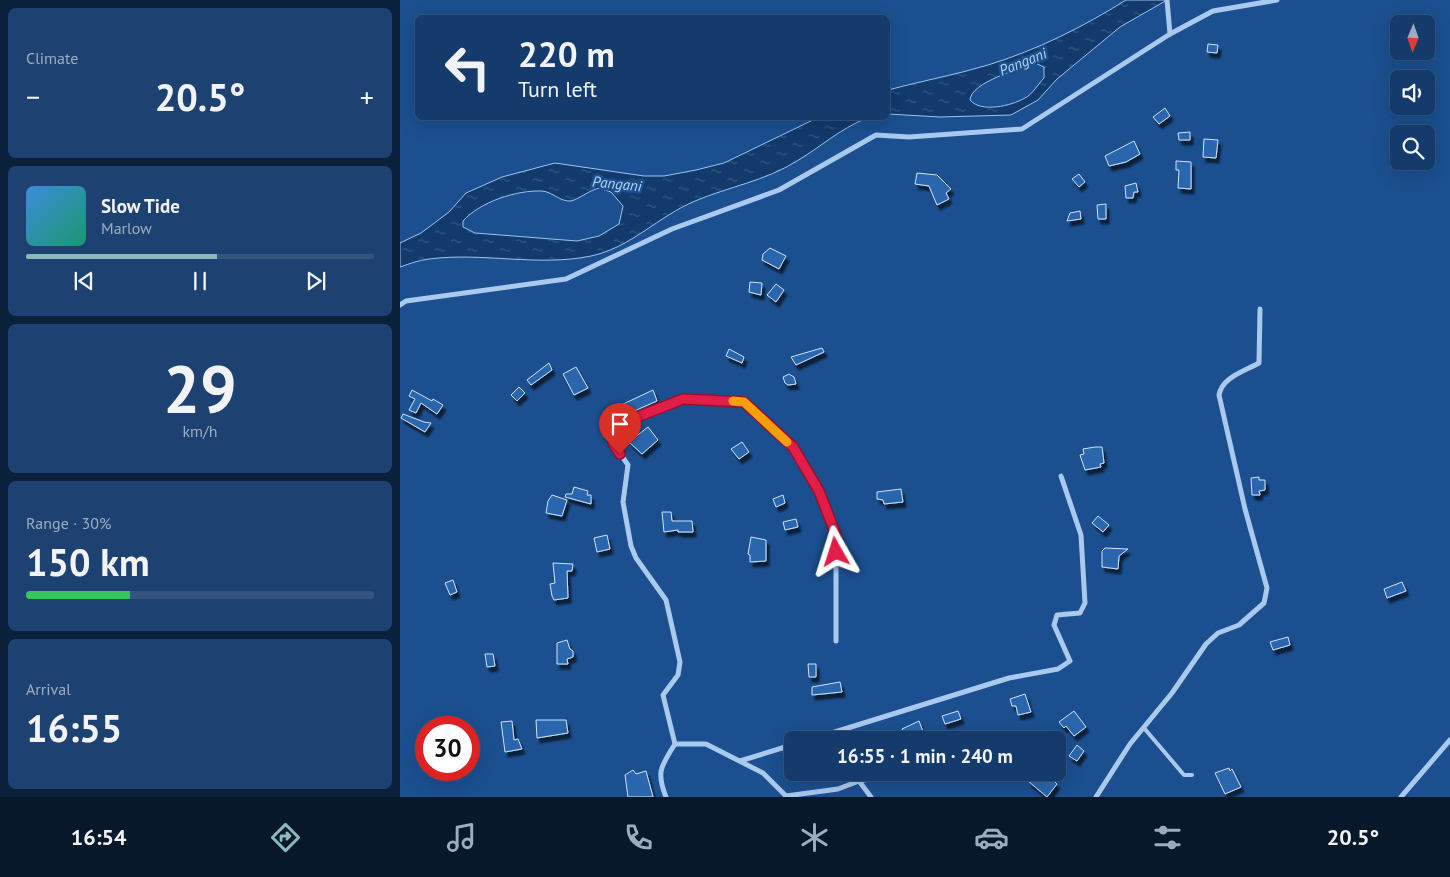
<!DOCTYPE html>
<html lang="en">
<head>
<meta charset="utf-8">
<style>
	:root { --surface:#143b6b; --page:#1d4271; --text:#f1f3f6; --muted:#9dadc1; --line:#33557e; --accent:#8bbbb9 }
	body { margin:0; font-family:"PT Sans",sans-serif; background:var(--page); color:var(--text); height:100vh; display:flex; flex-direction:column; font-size:19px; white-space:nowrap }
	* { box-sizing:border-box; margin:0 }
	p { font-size:16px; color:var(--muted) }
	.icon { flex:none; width:28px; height:28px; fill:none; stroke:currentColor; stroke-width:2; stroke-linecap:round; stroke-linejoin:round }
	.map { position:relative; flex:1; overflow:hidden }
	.side { display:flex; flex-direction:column; gap:8px; padding:8px; background:#0b203b; width:400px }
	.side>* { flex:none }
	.top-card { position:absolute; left:15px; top:15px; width:475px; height:105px; border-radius:8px; box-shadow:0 5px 20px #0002,0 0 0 1px var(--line); background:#143b6b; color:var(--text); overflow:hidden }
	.needle { width:32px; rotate:182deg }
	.controls { position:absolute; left:990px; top:15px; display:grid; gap:10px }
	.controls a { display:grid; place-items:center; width:45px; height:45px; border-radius:8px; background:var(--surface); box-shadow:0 5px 20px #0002,0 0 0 1px var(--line); font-size:25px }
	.speed { position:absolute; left:15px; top:716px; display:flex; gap:10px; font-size:25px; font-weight:700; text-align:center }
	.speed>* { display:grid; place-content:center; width:65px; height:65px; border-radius:50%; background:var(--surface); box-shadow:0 5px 20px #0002,0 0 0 1px var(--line); line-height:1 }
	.speed .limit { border:8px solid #d22; background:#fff; color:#111 }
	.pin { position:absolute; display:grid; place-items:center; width:42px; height:42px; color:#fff; margin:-51px -21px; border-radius:50% 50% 50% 0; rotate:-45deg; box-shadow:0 0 5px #0007 }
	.pin .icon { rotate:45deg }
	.me { position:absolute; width:55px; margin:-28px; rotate:354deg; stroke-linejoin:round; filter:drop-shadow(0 0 4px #0008) }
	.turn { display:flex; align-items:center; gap:18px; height:105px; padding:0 20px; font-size:22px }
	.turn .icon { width:65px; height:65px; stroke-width:2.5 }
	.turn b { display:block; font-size:35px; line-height:42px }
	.big { font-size:38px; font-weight:800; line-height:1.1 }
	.side .tile { flex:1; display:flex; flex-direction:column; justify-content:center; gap:8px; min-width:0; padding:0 18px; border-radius:8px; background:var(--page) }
	.side .dial { align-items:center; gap:0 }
	.dial b { font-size:65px; line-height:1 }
	.song { display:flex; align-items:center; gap:15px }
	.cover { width:60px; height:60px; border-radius:8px; background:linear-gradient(135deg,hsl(210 70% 55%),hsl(160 70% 35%)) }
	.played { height:5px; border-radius:2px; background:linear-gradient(90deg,var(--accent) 55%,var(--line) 55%) }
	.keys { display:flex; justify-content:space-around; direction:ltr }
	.heat { display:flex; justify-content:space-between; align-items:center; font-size:28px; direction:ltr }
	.charge { height:8px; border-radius:4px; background:linear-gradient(90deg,#34c759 30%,var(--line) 0) }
	.trip { position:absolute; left:384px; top:731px; width:282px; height:50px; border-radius:8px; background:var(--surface); box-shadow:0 5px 20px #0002,0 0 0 1px var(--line); font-weight:800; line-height:50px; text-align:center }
	.menu { display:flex; height:80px; justify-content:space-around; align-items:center; background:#08182b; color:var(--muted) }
	.menu .icon { width:35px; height:35px }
	.menu .active { color:var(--accent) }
	.menu b { font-size:22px; color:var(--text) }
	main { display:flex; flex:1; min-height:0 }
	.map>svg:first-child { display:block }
	.water { fill:url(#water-ripples); stroke:#9cc4f0; fill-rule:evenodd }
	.building { fill:#2a66ad; stroke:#cfe3fa; filter:url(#shadow) }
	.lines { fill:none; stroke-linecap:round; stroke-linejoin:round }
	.service { stroke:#a9c9ee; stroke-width:4 }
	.minor { stroke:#a9c9ee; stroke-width:5 }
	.route-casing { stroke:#92132f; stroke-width:12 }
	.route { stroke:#e11d48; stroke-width:9 }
	.slow { stroke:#f59e0b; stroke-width:9 }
	.labels { text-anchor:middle; stroke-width:5; stroke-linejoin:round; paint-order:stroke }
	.water-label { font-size:15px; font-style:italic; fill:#b5d3f5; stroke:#1b4f8f }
</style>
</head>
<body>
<main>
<section class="side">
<div class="tile"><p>Climate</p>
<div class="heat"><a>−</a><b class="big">20.5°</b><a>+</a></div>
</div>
<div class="tile">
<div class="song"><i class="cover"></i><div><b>Slow Tide</b><p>Marlow</p></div></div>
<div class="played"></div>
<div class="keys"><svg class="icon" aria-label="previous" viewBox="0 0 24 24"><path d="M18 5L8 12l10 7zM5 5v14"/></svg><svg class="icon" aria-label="pause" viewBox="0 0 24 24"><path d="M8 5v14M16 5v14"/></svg><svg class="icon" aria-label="next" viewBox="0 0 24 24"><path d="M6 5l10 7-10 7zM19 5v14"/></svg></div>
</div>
<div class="tile dial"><b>29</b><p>km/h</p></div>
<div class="tile"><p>Range · 30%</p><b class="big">150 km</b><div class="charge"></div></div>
<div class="tile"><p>Arrival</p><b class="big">16:55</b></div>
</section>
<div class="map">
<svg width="1050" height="797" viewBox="0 0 1050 797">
	<defs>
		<pattern id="water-ripples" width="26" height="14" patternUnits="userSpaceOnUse" patternTransform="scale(1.25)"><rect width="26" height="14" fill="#123a6d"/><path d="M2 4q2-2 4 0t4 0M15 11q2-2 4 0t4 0" fill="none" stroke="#365883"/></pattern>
		<filter id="shadow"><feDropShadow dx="3" dy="5" stdDeviation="1" flood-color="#0009"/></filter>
	</defs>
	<rect width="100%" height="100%" fill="#1b4f8f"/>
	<!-- water -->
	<g class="water">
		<path d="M726,0H767L720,27L657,79L638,100L611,115L540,117L488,114V90C521,81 555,75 588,65C637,50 683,27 726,0ZM635,63L644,67V78C638,84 633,94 625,98C611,106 581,113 570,100C571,82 620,69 635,63Z"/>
		<path d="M417,118H467C438,130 422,146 397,161C365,181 328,187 295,201C259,216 230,248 191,256C138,267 83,252 29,259C19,260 9,264 0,267V243L21,233L49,212L66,193L102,177L155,163L244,176H264L296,170L324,163ZM199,188L211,192L223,206L219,224L199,236L177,241L75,233L63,227V221C80,202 116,190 142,191C153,192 160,202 171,201C177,200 190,190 199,188Z"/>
	</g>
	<!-- building -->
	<g class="building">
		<polygon points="808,44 818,45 817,53 807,52"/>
		<polygon points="765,108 770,116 759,124 753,117"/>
		<polygon points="790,132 790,140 779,140 778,133"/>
		<polygon points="804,139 818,140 816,158 803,157"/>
		<polygon points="734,141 740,154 726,162 709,166 705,156"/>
		<polygon points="776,161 791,162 791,189 778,188 779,170 776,170"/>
		<polygon points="517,173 537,175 551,189 546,193 549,199 537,205 529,186 515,184"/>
		<polygon points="679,174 685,182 679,187 672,179"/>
		<polygon points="736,183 738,192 734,192 733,198 726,198 725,186"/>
		<polygon points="706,204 706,219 698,219 697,205"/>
		<polygon points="680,211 681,219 667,221 670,213"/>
		<polygon points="370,248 386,256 379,269 362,260 363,254"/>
		<polygon points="350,282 362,283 361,295 349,292"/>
		<polygon points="376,284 384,290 376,302 367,295"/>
		<polygon points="422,348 424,352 396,365 391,357"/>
		<polygon points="329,349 344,357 342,363 326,356"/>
		<polygon points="149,363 152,370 131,385 127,380"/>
		<polygon points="176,367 188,388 174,395 163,374"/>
		<polygon points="389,374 394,377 396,384 388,385 385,383 383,377"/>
		<polygon points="119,387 125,393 117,401 111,395"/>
		<polygon points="12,390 32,401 33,399 43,405 37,414 21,403 16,413 9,410 15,399 9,396"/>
		<polygon points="253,390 257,401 223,416 219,406"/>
		<polygon points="3,414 24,422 31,423 25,432 1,418"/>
		<polygon points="248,427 258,440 242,454 229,442"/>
		<polygon points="342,442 349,452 339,459 331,449"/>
		<polygon points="695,447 702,447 704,463 700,464 701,467 685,470 680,455 684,454 683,449"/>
		<polygon points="859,477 859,480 865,480 865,490 859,491 860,495 852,495 851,478"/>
		<polygon points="174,487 188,491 187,495 191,495 191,504 165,497 166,494 172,494"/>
		<polygon points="501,489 503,502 484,504 483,500 477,499 477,492"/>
		<polygon points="152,495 167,500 162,516 146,513 148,501"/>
		<polygon points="383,495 385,503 376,507 373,499"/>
		<polygon points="262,512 271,512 272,521 292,521 293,532 278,532 278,530 264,532"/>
		<polygon points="698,516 709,525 703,532 692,523"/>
		<polygon points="396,519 398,527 385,530 383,522"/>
		<polygon points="207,535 210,549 197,552 194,538"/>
		<polygon points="351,537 366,540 366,561 350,562 350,555 348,554"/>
		<polygon points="705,548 728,549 719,556 718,569 702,567 702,551"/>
		<polygon points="153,563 173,564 172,571 167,571 168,598 154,600 152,596 150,584 155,583"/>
		<polygon points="53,580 57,592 50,595 45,583"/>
		<polygon points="1002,582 1006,591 987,598 984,589"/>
		<polygon points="888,637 890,645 873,650 870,642"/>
		<polygon points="167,640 170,649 173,651 173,657 167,659 168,664 157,664 157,643"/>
		<polygon points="85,654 93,654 95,666 87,667"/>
		<polygon points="408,664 416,664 416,677 409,677"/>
		<polygon points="440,682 442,692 412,695 412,687"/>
		<polygon points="625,694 631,712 618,715 616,706 612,706 610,699"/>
		<polygon points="558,711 561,719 545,724 542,716"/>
		<polygon points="674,711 686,727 674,736 666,726 664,728 659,722"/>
		<polygon points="136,720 166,720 168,733 137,738"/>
		<polygon points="112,721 114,740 118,739 122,749 105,752 101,722"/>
		<polygon points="519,721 524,734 506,740 502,729"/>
		<polygon points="677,745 684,751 677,761 669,756"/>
		<polygon points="829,768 830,771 832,769 841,787 825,794 815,773"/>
		<polygon points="233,770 236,774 246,771 253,797 228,797 225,775"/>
		<polygon points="638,772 656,772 652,779 657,784 647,797 628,781"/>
	</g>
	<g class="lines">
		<!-- service -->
		<polyline class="service" points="744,728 784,775 792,775"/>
		<!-- minor -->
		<g class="minor">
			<polyline points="767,0 770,34"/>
			<polyline points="0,305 6,301 166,279 272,229 379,190 476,135 509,137 622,129 770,34 813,11 877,0"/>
			<polyline points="436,641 436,535 419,491 393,447 344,402 283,399 214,426 213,443 228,465 223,502 231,546 236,558 266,600 280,662 278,675 263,695 275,744 306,744 363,773 386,796 438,789 459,781 471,797"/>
			<polyline points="409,740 609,678 658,669 670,661 654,625 657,615 680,613 685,603 681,535 661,476"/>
			<polyline points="646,740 660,736"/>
			<polyline points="340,761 392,745"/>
			<polyline points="459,781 502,772"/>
			<path d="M266,797C256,772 261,766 275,744"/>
			<path d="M696,797L730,744L772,693L806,644L818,633L839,625L864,603L867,588L845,509L819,395C822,377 845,371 859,363L860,309"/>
			<polyline points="1001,797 1050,740"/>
		</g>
	</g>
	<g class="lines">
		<defs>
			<polyline id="route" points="220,454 213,443 214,426 283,399 344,402 393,447 419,491 436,535 436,552"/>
		</defs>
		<!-- route casing -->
		<use href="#route" class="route-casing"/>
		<!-- route -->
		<use href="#route" class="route"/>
		<!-- slow -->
		<polyline class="slow" points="333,401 344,402 387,442"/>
	</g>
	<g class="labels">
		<!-- water labels -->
		<g class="water-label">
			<text transform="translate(623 62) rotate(-22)" y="5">Pangani</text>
			<text transform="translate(217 184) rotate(6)" y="5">Pangani</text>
		</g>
	</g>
</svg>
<div class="controls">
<a><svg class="needle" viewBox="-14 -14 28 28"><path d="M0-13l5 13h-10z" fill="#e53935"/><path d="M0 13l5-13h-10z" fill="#9dadc1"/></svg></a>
<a><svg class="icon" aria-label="sound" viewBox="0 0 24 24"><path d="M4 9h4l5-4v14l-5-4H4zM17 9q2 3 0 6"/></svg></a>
<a><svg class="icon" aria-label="search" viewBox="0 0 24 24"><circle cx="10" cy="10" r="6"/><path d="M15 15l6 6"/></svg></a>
</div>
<div class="speed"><div class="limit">30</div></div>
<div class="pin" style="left:220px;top:454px;background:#d93025"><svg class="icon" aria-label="arrive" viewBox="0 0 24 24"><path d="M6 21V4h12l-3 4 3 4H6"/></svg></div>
<svg class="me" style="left:436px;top:552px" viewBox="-20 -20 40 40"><path d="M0-17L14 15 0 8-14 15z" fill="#e11d48" stroke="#fff" stroke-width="4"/></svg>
<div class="trip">16:55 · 1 min · 240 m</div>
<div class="top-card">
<div class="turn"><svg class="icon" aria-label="left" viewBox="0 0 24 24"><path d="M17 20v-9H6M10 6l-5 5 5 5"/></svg><div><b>220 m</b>Turn left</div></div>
</div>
</div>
</main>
<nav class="menu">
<b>16:54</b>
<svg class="icon active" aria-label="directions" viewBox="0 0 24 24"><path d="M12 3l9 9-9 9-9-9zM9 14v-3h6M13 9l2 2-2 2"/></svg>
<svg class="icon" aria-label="music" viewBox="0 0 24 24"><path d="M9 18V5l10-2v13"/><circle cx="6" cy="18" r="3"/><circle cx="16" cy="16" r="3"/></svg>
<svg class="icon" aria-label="phone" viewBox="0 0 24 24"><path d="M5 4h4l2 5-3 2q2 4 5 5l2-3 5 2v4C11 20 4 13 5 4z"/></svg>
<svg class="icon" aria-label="climate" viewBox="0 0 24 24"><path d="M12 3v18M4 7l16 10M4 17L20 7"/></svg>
<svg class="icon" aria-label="car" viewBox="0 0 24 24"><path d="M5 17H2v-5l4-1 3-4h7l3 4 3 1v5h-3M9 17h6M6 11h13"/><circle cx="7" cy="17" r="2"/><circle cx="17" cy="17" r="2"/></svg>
<svg class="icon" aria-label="filters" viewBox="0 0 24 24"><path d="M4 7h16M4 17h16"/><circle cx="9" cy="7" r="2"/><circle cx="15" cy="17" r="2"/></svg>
<b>20.5°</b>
</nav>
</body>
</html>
